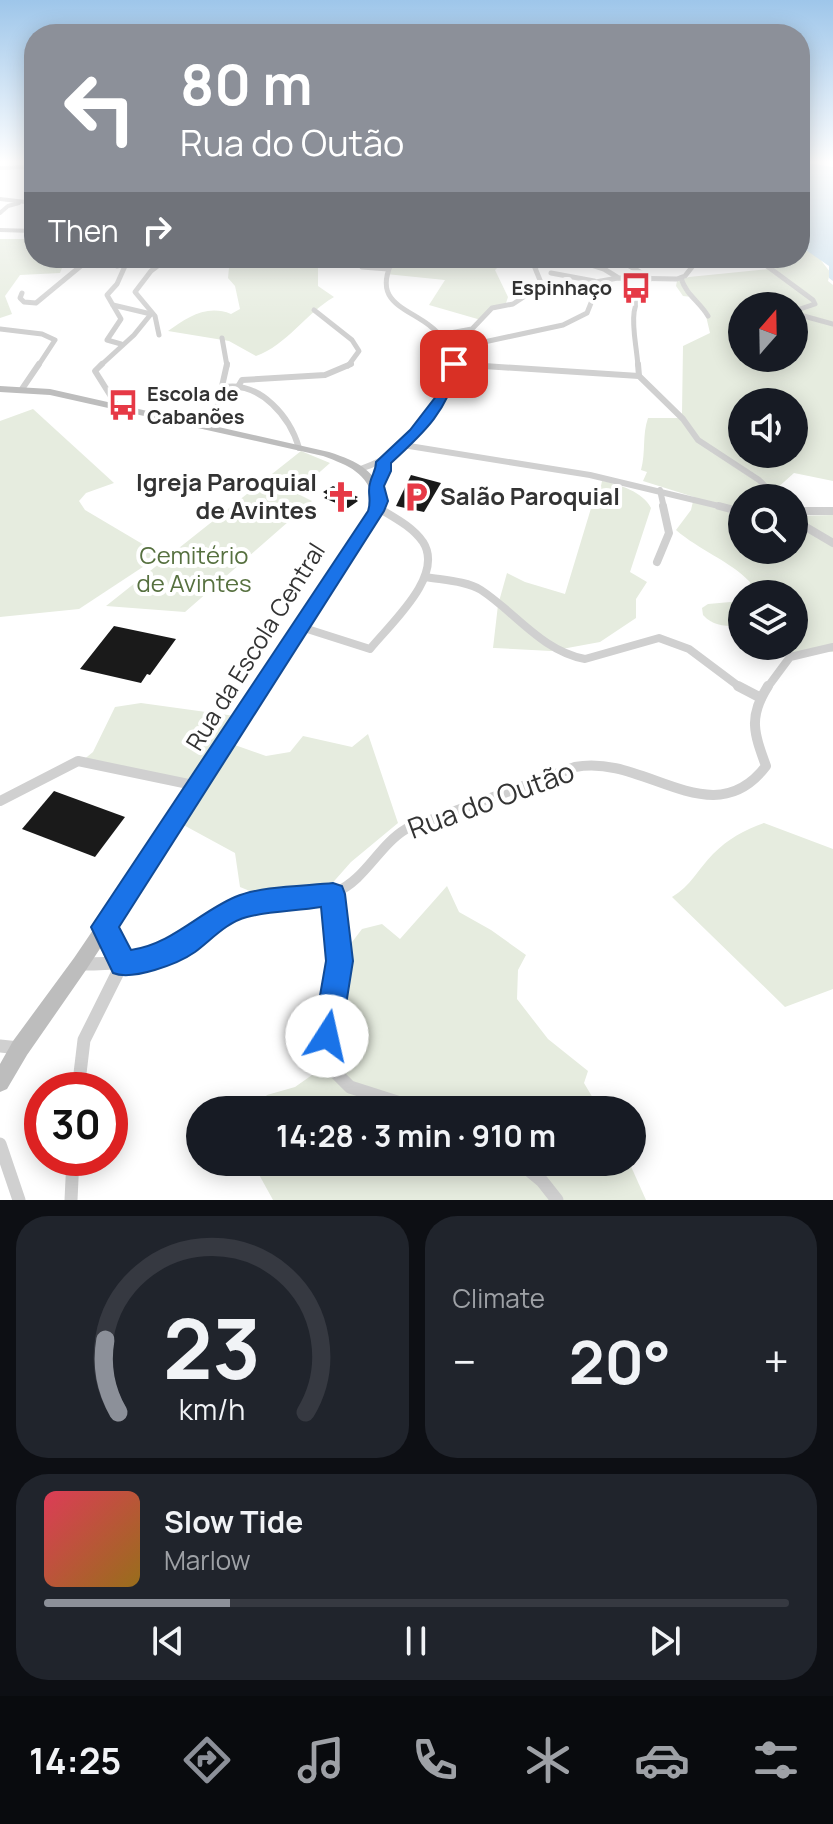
<!DOCTYPE html>
<html lang="en">
<head>
<meta charset="utf-8">
<style>
	:root { --surface:#171b24; --page:#20242c; --text:#f1f3f6; --muted:#9ea1a6; --line:#363941; --accent:#8c9099 }
	body { margin:0; font-family:Manrope,sans-serif; background:var(--page); color:var(--text); height:100vh; display:flex; flex-direction:column; font-size:30px; white-space:nowrap }
	* { box-sizing:border-box; margin:0 }
	p { font-size:26px; color:var(--muted) }
	.icon { flex:none; width:44px; height:44px; fill:none; stroke:currentColor; stroke-width:2; stroke-linecap:round; stroke-linejoin:round }
	.map { position:relative; height:1200px; overflow:hidden }
	.panel { display:flex; flex-direction:column; gap:16px; padding:16px; background:#0d0f14; flex:1 }
	.panel>* { flex:none }
	.banner { position:absolute; left:24px; top:24px; width:786px; height:244px; border-radius:32px; box-shadow:0 4px 20px #0003; background:#8c9099; color:#fff; overflow:hidden }
	.needle { width:52px; rotate:20deg }
	.fabs { position:absolute; left:728px; top:292px; display:grid; gap:16px }
	.fabs a { display:grid; place-items:center; width:80px; height:80px; border-radius:50%; background:var(--surface); box-shadow:0 4px 20px #0003; font-size:40px }
	.speed { position:absolute; left:24px; top:1072px; display:flex; gap:16px; font-size:40px; font-weight:700; text-align:center }
	.speed>* { display:grid; place-content:center; width:104px; height:104px; border-radius:50%; background:var(--surface); box-shadow:0 4px 20px #0003; line-height:1 }
	.speed .limit { border:12px solid #d22; background:#fff; color:#111 }
	.pin { position:absolute; display:grid; place-items:center; width:68px; height:68px; color:#fff; margin:-34px; border-radius:16px; box-shadow:0 4px 12px #0006 }
	.me { position:absolute; width:88px; margin:-44px; rotate:10deg; stroke-linejoin:round; filter:drop-shadow(0 0 6px #0008) }
	.turn { display:flex; align-items:center; gap:28px; height:168px; padding:0 24px; font-size:36px }
	.turn .icon { width:104px; height:104px; stroke-width:2.5 }
	.turn b { display:block; font-size:56px; line-height:68px }
	.then { display:flex; align-items:center; height:76px; padding:0 24px; background:#0003; gap:16px; font-size:30px }
	.big { font-size:60px; font-weight:700; line-height:1.1 }
	.panel .card { flex:1; display:flex; flex-direction:column; justify-content:center; gap:12px; min-width:0; padding:0 28px; border-radius:32px; background:var(--page) }
	.panel .dial { align-items:center; gap:0 }
	.dial svg { height:208px; overflow:visible; fill:none; stroke:var(--line); stroke-width:7; stroke-linecap:round; text-anchor:middle }
	.dial text { fill:var(--text); stroke:none }
	.song { display:flex; align-items:center; gap:24px }
	.cover { width:96px; height:96px; border-radius:12px; background:linear-gradient(135deg,hsl(350 70% 55%),hsl(40 70% 35%)) }
	.played { height:8px; border-radius:4px; background:linear-gradient(90deg,var(--accent) 25%,var(--line) 25%) }
	.keys { display:flex; justify-content:space-around; direction:ltr }
	.heat { display:flex; justify-content:space-between; align-items:center; font-size:44px; direction:ltr }
	.panel .tiles { flex:1; display:grid; gap:16px; grid-template-columns:1fr 1fr }
	.card:last-child { grid-column:span 2 }
	.trip { position:absolute; left:186px; top:1096px; width:460px; height:80px; border-radius:40px; background:var(--surface); box-shadow:0 4px 20px #0003; font-weight:700; line-height:80px; text-align:center }
	.tab-bar { display:flex; height:128px; justify-content:space-around; align-items:center; background:#090b0e; color:var(--muted) }
	.tab-bar .icon { width:56px; height:56px }
	.tab-bar .active { color:var(--accent) }
	.tab-bar b { font-size:36px; color:var(--text) }
	.map>svg:first-child { display:block }
	.green { fill:#e6ecdf; fill-rule:evenodd }
	.water { fill:#cfe2ee }
	.building { fill:#1a1a1a }
	.lines { fill:none; stroke-linecap:round; stroke-linejoin:round }
	.street-far5 { stroke:#d0d0d0; stroke-width:4 }
	.street-far4 { stroke:#d0d0d0; stroke-width:5 }
	.street-far3 { stroke:#d0d0d0; stroke-width:6 }
	.street-far2 { stroke:#d0d0d0; stroke-width:8 }
	.street-far1 { stroke:#d0d0d0; stroke-width:10 }
	.street { stroke:#d0d0d0; stroke-width:13 }
	.secondary { fill:#bdbdbd; fill-rule:evenodd }
	.route { fill:#1a73e8; stroke:#114b97; stroke-width:2 }
	.labels { text-anchor:middle; stroke-width:8; stroke-linejoin:round; paint-order:stroke }
	.far-poi-label { font-size:20px; font-weight:bold; fill:#333; stroke:#fff; text-anchor:end }
	.poi-label { font-size:24px; font-weight:bold; fill:#333; stroke:#fff; text-anchor:end }
	.park-label { font-size:24px; fill:#56703f; stroke:#fff }
	.street-label { font-size:24px; fill:#333; stroke:#fff }
	.near-street-label { font-size:28px; fill:#333; stroke:#fff }
</style>
</head>
<body>
<div class="map">
<svg width="833" height="1200" viewBox="0 0 833 1200">
	<rect width="100%" height="100%" fill="#fff"/>
	<!-- green -->
	<g class="green">
		<polygon points="0,239 34,239 34,258 66,258 60,273 20,275 5,296 12,314 0,318"/>
		<path d="M800,244L820,259L830,272L828,281L833,285V481L794,473L775,490L754,493L759,498H742V550H794V516L833,515V652L820,651L794,657L775,646H794V594H749L750,582C730,561 699,550 676,530L691,510L694,497L643,481L647,472L641,470C646,452 642,435 648,418H678L682,413L683,346L710,333L706,316L692,297L683,296L676,286L677,281L689,277L770,269L766,258H800ZM742,306H794V358H742ZM742,402H794V454H742Z"/>
		<path d="M230,258H311L318,267V286L334,297C305,314 287,345 256,356L229,341L168,331C187,318 206,304 231,314L240,309L235,286L228,278Z"/>
		<polygon points="393,258 507,258 495,270 508,297 505,306 493,306 481,320 429,305 445,280 386,274"/>
		<polygon points="33,409 114,483 86,493 79,501 85,510 161,555 79,609 0,617 0,421"/>
		<polygon points="301,451 330,463 296,493 312,501 185,612 106,606"/>
		<path d="M602,481C619,484 643,492 651,508L630,572L647,582L636,599V618L600,642L551,651L495,648H493L498,605L507,573L525,582L565,594L592,505H597Z"/>
		<path d="M742,601V626C726,626 714,627 703,615L702,608L708,604Z"/>
		<polygon points="141,703 235,716 218,739 266,756 290,752 303,736 352,747 368,734 398,823 351,862 328,888 269,899 240,887 235,853 178,822 202,788 82,761 93,752 115,707"/>
		<path d="M764,823L833,849V989L785,1007L672,897C690,887 699,868 713,854C728,839 744,830 764,823Z"/>
		<polygon points="447,886 459,912 491,930 526,955 518,970 517,999 548,1039 588,1071 584,1083 600,1110 254,1110 267,1095 295,1087 322,1068 349,946 362,929 382,924 400,939"/>
		<polygon points="252,1162 629,1162 646,1200 273,1200"/>
	</g>
	<!-- water -->
	<polygon class="water" points="800,162 833,167 833,281 829,278 829,266 800,246"/>
	<!-- building -->
	<g class="building">
		<polygon points="411,475 441,483 424,512 396,506"/>
		<polygon points="333,486 358,497 355,499 358,501 348,508 324,498 328,495 323,492"/>
		<polygon points="114,626 176,639 150,675 147,674 141,683 80,669"/>
		<polygon points="54,791 125,817 95,857 22,829"/>
	</g>
	<g class="lines">
		<!-- street-far5 -->
		<g class="street-far5">
			<polyline points="0,168 34,167"/>
			<polyline points="0,199 34,203"/>
			<polyline points="0,213 8,206 19,203"/>
			<polyline points="0,230 34,231"/>
		</g>
		<!-- street-far4 -->
		<g class="street-far4">
			<polyline points="107,258 117,266 137,260 167,259"/>
			<path d="M394,258C366,310 420,307 443,339C447,344 449,351 452,356"/>
			<polyline points="570,258 604,269 617,277"/>
			<polyline points="616,258 650,278"/>
			<polyline points="756,258 813,300 815,304 797,310 800,315 833,324"/>
			<polyline points="322,263 327,258"/>
			<polyline points="362,267 388,269"/>
			<polyline points="551,273 594,281"/>
			<path d="M681,278C686,295 699,301 708,316"/>
			<polyline points="22,293 20,298 24,302 36,303 82,265 114,265"/>
			<polyline points="113,305 151,314"/>
			<polyline points="314,310 352,340 359,351 348,366"/>
			<polyline points="0,329 42,334 55,340 38,366"/>
			<polyline points="159,335 155,316 135,292 151,271 168,258"/>
			<polyline points="439,335 472,329 492,308 513,304 542,285 535,268 546,258"/>
			<polyline points="222,338 227,366"/>
			<polyline points="121,344 107,340 121,319 107,295 117,284 125,266"/>
			<polyline points="454,364 480,366"/>
			<polyline points="100,366 134,335 151,314"/>
			<polyline points="452,366 452,356 461,347 563,325 587,313 593,298 590,283 618,278 677,279 685,276 699,258"/>
			<path d="M638,366C635,329 625,309 650,279"/>
		</g>
		<!-- street-far3 -->
		<g class="street-far3">
			<polyline points="102,364 95,371 117,406"/>
			<polyline points="454,364 639,376"/>
			<polyline points="638,364 639,376 683,419 698,440 759,480 777,498"/>
			<polyline points="239,385 242,380 325,375 351,364"/>
			<path d="M225,387C261,382 290,417 299,448"/>
			<polyline points="22,389 39,364"/>
			<polyline points="205,426 216,413 227,364"/>
			<polyline points="403,445 590,475 727,508"/>
			<path d="M363,468C403,455 451,408 452,364"/>
			<polyline points="376,486 383,471 383,462"/>
			<polyline points="660,490 664,508"/>
		</g>
		<!-- street-far2 -->
		<g class="street-far2">
			<polyline points="719,506 742,512"/>
			<polyline points="794,511 833,511"/>
			<polyline points="794,520 833,543"/>
			<polyline points="657,562 669,533 663,506"/>
			<path d="M426,577C442,580 467,581 481,590C516,613 542,651 585,659L659,638L689,649L741,688"/>
			<path d="M301,627L370,649C390,624 445,576 423,542C412,526 393,517 377,507"/>
			<polyline points="767,688 790,657 833,647"/>
		</g>
		<!-- street-far1 -->
		<g class="street-far1">
			<polyline points="738,686 761,698"/>
			<polyline points="0,801 78,761 198,786"/>
			<polyline points="333,894 335,915"/>
			<path d="M226,915C260,894 300,908 336,892C365,880 379,845 406,829L575,767C644,753 712,837 766,766C754,733 748,717 768,686"/>
		</g>
		<!-- street -->
		<g class="street">
			<polyline points="335,913 339,961 327,1036 335,1072 350,1087 422,1110"/>
			<path d="M83,964C160,964 167,951 229,913"/>
			<polyline points="0,1046 19,1048"/>
			<polyline points="78,1090 84,1040 122,964 109,931 104,927"/>
			<polyline points="0,1144 19,1200"/>
			<polyline points="519,1162 542,1181 557,1200"/>
			<polyline points="71,1200 73,1158"/>
		</g>
		<!-- secondary -->
		<path class="secondary" d="M0,386L50,389L329,452C359,462 376,470 385,501L213,776L86,970L27,1055L7,1089L0,1092V1064L13,1041L74,958L203,768L375,501C366,472 350,466 323,456L50,395L0,392Z"/>
	</g>
	<!-- sky -->
	<linearGradient id="sky" x2="0" y2="1"><stop stop-color="#9ec6ea"/><stop offset="0.49" stop-color="#fff"/><stop offset="1" stop-color="#fff" stop-opacity="0"/></linearGradient>
	<rect width="833" height="330" fill="url(#sky)"/>
	<!-- route -->
	<path class="route" d="M450,362L460,364C446,412 427,430 391,463V471L384,486L388,501L384,511L119,927L131,950C172,944 198,913 235,897C260,886 304,886 333,883L342,886L345,894L353,961L341,1036L337,1046L327,1050L317,1046L313,1036L326,961L321,907C297,911 270,911 247,917C227,922 211,940 195,952C178,964 132,981 113,973L91,927L368,511C372,500 367,493 370,483C372,474 376,471 376,462L410,430L437,395Z"/>
	<!-- icons -->
	<defs>
		<symbol id="bus-bare" viewBox="-9 -9 18 18"><path d="M-5-6H5V4H4V6H2V4H-2V6H-4V4H-5ZM-3.5-4V0h7V-4ZM-3.5 1.2v1.5H-2V1.2ZM2 1.2v1.5H3.5V1.2Z" fill="#e63946" stroke="#fff" stroke-width="2.5" paint-order="stroke"/></symbol>
		<symbol id="church-bare" viewBox="-9 -9 18 18"><path d="M-1.2-6h2.4v3.5h3.3v2.4h-3.3V6h-2.4V-.1h-3.3v-2.4h3.3Z" fill="#e63946" stroke="#fff" stroke-width="2.5" paint-order="stroke"/></symbol>
		<symbol id="parking-bare" viewBox="-9 -9 18 18"><path d="M-3.5-5.5H1a3.5 3.5 0 0 1 0 7H-1V5.5H-3.5ZM-1-3.4V-.6H.8a1.4 1.4 0 0 0 0-2.8Z" fill="#e63946" stroke="#fff" stroke-width="2.5" paint-order="stroke"/></symbol>
	</defs>
	<g fill-rule="evenodd">
		<use href="#bus-bare" x="614" y="266" width="44" height="44"/>
		<use href="#bus-bare" x="101" y="383" width="44" height="44"/>
		<use href="#church-bare" x="319" y="475" width="44" height="44"/>
		<use href="#parking-bare" x="394" y="475" width="44" height="44"/>
	</g>
	<g class="labels">
		<!-- far-poi labels -->
		<g class="far-poi-label">
			<text x="612" y="295">Espinhaço</text>
			<text x="147" y="401" text-anchor="start">Escola de<tspan x="147" dy="23">Cabanões</tspan></text>
		</g>
		<!-- poi labels -->
		<g class="poi-label">
			<text x="317" y="491">Igreja Paroquial<tspan x="317" dy="28">de Avintes</tspan></text>
			<text x="440" y="505" text-anchor="start">Salão Paroquial</text>
		</g>
		<!-- park labels -->
		<g class="park-label">
			<text x="194" y="564">Cemitério<tspan x="194" dy="28">de Avintes</tspan></text>
		</g>
		<!-- street labels -->
		<g class="street-label">
			<text transform="translate(256 647) rotate(-58)" y="8">Rua da Escola Central</text>
		</g>
		<!-- near-street labels -->
		<g class="near-street-label">
			<text transform="translate(491 800) rotate(-20)" y="10">Rua do Outão</text>
		</g>
	</g>
</svg>
<div class="fabs">
<a><svg class="needle" viewBox="-14 -14 28 28"><path d="M0-13l5 13h-10z" fill="#e53935"/><path d="M0 13l5-13h-10z" fill="#9ea1a6"/></svg></a>
<a><svg class="icon" aria-label="sound" viewBox="0 0 24 24"><path d="M4 9h4l5-4v14l-5-4H4zM17 9q2 3 0 6"/></svg></a>
<a><svg class="icon" aria-label="search" viewBox="0 0 24 24"><circle cx="10" cy="10" r="6"/><path d="M15 15l6 6"/></svg></a>
<a><svg class="icon" aria-label="layers" viewBox="0 0 24 24"><path d="M12 4l9 5-9 5-9-5zM3 14l9 5 9-5"/></svg></a>
</div>
<div class="speed"><div class="limit">30</div></div>
<div class="pin" style="left:454px;top:364px;background:#d93025"><svg class="icon" aria-label="arrive" viewBox="0 0 24 24"><path d="M6 21V4h12l-3 4 3 4H6"/></svg></div>
<svg class="me" style="left:327px;top:1036px" viewBox="-20 -20 40 40"><circle r="19" fill="#fff"/><path d="M0-13L10 11 0 6-10 11z" fill="#1a73e8"/></svg>
<div class="trip">14:28 · 3 min · 910 m</div>
<div class="banner">
<div class="turn"><svg class="icon" aria-label="left" viewBox="0 0 24 24"><path d="M17 20v-9H6M10 6l-5 5 5 5"/></svg><div><b>80 m</b>Rua do Outão</div></div>
<div class="then">Then<svg class="icon" aria-label="right" viewBox="0 0 24 24"><path d="M7 20v-9h11M14 6l5 5-5 5"/></svg></div>
</div>
</div>
<section class="panel">
<div class="tiles">
<div class="card dial"><svg viewBox="0 0 100 80">
<path d="M14 69A42 42 0 1 1 86 69"/>
<path d="M14 69A42 42 0 0 1 9 41" stroke="#8c9099"/>
<text x="50" y="56" font-size="32" font-weight="700">23</text>
<text x="50" y="72" font-size="11">km/h</text>
</svg></div>
<div class="card"><p>Climate</p>
<div class="heat"><a>−</a><b class="big">20°</b><a>+</a></div>
</div>
<div class="card">
<div class="song"><i class="cover"></i><div><b>Slow Tide</b><p>Marlow</p></div></div>
<div class="played"></div>
<div class="keys"><svg class="icon" aria-label="previous" viewBox="0 0 24 24"><path d="M18 5L8 12l10 7zM5 5v14"/></svg><svg class="icon" aria-label="pause" viewBox="0 0 24 24"><path d="M8 5v14M16 5v14"/></svg><svg class="icon" aria-label="next" viewBox="0 0 24 24"><path d="M6 5l10 7-10 7zM19 5v14"/></svg></div>
</div>
</div>
</section>
<nav class="tab-bar">
<b>14:25</b>
<svg class="icon active" aria-label="directions" viewBox="0 0 24 24"><path d="M12 3l9 9-9 9-9-9zM9 14v-3h6M13 9l2 2-2 2"/></svg>
<svg class="icon" aria-label="music" viewBox="0 0 24 24"><path d="M9 18V5l10-2v13"/><circle cx="6" cy="18" r="3"/><circle cx="16" cy="16" r="3"/></svg>
<svg class="icon" aria-label="phone" viewBox="0 0 24 24"><path d="M5 4h4l2 5-3 2q2 4 5 5l2-3 5 2v4C11 20 4 13 5 4z"/></svg>
<svg class="icon" aria-label="climate" viewBox="0 0 24 24"><path d="M12 3v18M4 7l16 10M4 17L20 7"/></svg>
<svg class="icon" aria-label="car" viewBox="0 0 24 24"><path d="M5 17H2v-5l4-1 3-4h7l3 4 3 1v5h-3M9 17h6M6 11h13"/><circle cx="7" cy="17" r="2"/><circle cx="17" cy="17" r="2"/></svg>
<svg class="icon" aria-label="filters" viewBox="0 0 24 24"><path d="M4 7h16M4 17h16"/><circle cx="9" cy="7" r="2"/><circle cx="15" cy="17" r="2"/></svg>
</nav>
</body>
</html>
